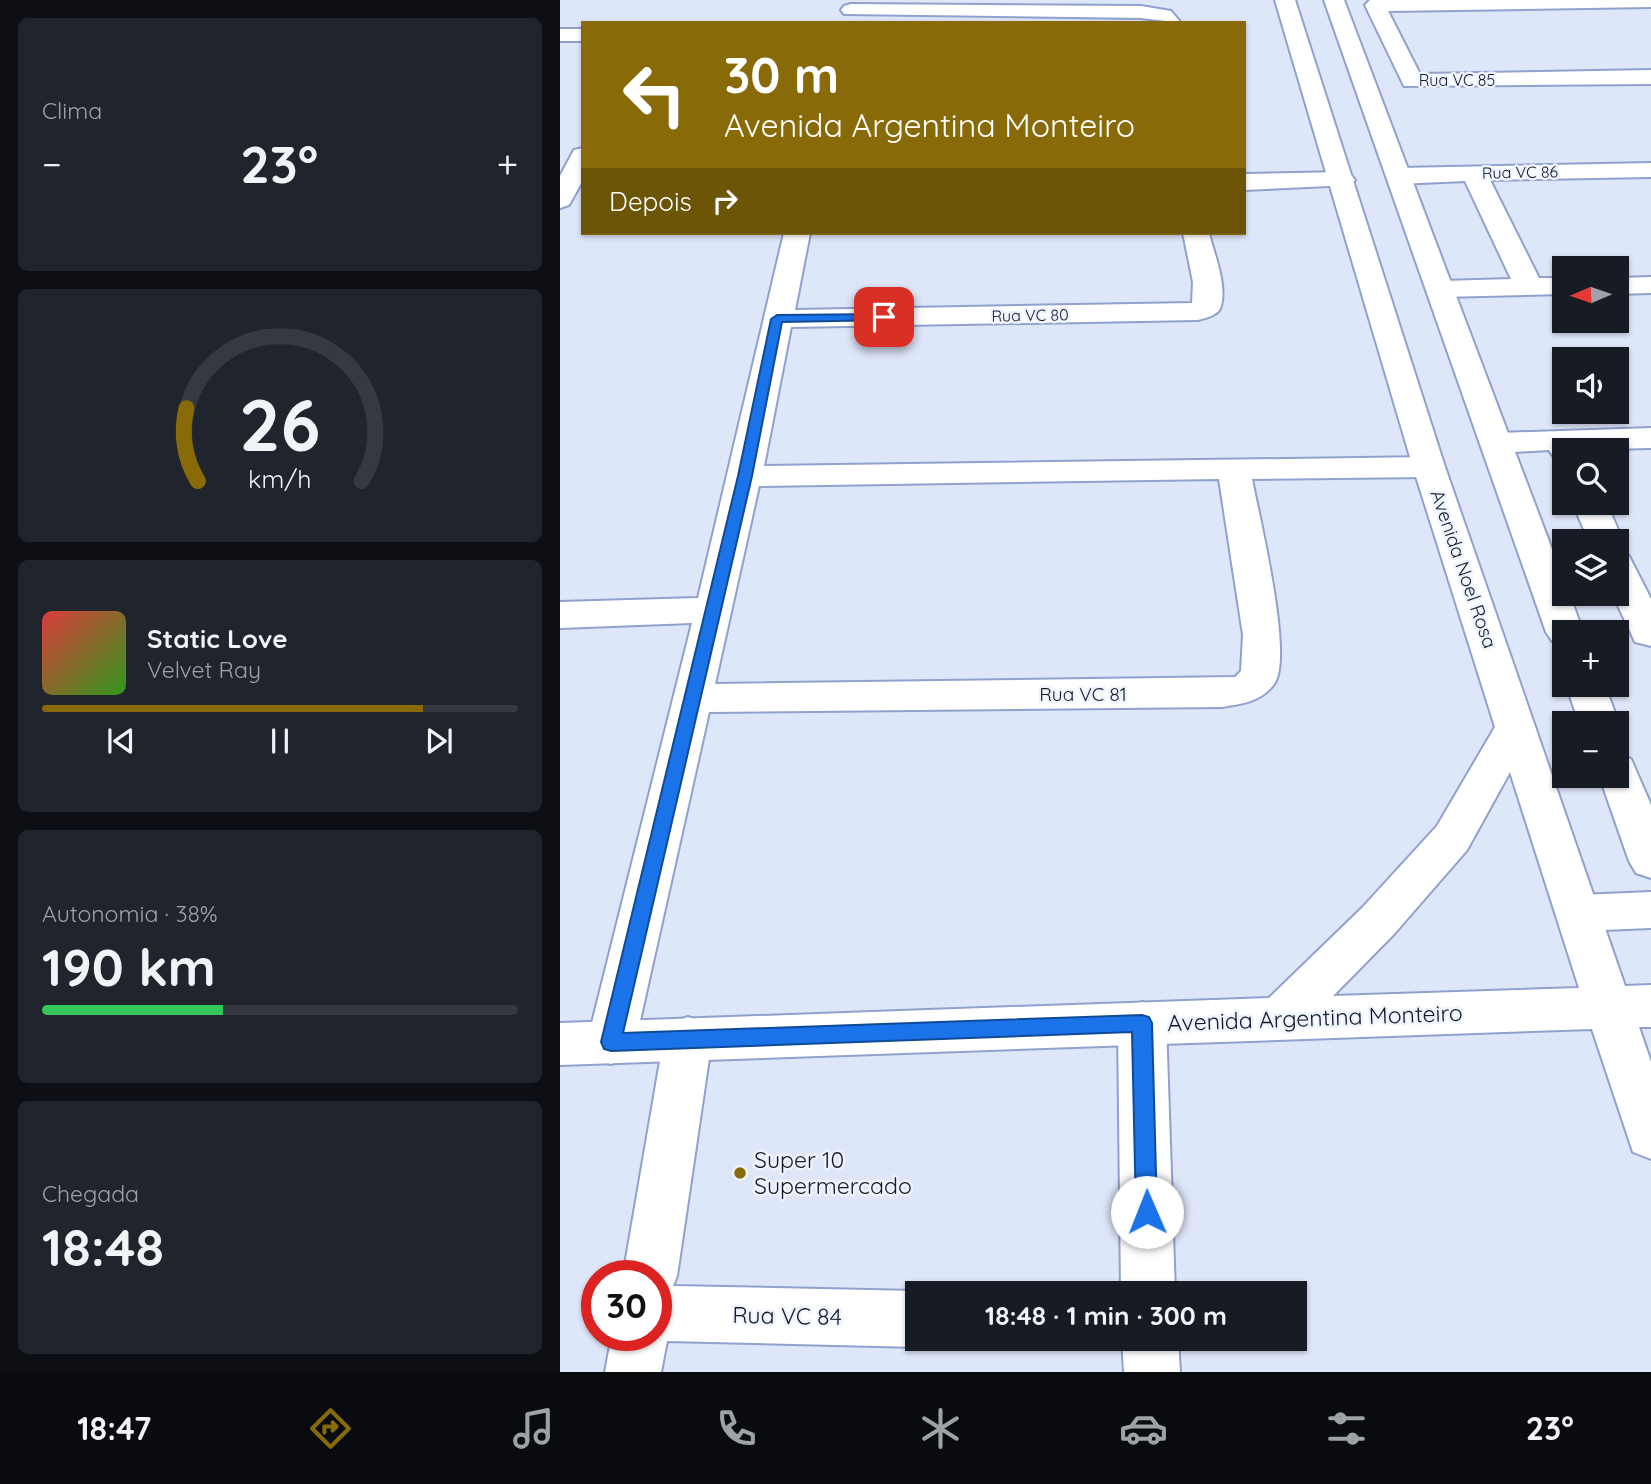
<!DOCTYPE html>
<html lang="pt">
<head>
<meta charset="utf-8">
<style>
	:root { --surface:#171b24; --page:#20242c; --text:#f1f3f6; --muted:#9ea1a6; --line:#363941; --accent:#886b08 }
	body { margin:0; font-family:Quicksand,sans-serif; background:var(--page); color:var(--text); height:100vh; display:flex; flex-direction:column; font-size:26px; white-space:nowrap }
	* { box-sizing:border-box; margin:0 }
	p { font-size:23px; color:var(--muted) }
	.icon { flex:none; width:38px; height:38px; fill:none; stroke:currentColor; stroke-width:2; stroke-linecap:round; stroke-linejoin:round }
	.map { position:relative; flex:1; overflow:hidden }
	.panel { display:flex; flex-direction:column; gap:18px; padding:18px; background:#0d0f14; width:560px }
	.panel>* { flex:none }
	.hud { position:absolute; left:21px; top:21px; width:665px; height:214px; border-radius:0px; box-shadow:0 2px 5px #0004; background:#886b08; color:#fff; overflow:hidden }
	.needle { width:46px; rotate:268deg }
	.buttons { position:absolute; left:992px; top:256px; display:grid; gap:14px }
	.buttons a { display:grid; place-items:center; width:77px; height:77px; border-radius:0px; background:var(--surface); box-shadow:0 2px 5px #0004; font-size:35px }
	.speed { position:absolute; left:21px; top:1260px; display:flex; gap:14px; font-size:35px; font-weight:700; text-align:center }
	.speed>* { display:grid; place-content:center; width:91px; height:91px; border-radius:50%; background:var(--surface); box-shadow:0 2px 5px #0004; line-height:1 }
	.speed .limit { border:10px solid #d22; background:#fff; color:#111 }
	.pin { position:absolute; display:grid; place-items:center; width:60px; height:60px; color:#fff; margin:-30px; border-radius:14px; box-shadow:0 4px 10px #0006 }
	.me { position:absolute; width:77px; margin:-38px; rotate:359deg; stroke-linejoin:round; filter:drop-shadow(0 0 5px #0008) }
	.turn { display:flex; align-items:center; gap:24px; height:147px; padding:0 28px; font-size:32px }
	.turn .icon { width:91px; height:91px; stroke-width:2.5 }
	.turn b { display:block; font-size:49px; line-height:60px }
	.then { display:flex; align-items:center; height:66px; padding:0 28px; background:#0003; gap:14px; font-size:26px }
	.big { font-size:52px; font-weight:700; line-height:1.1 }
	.panel .tile { flex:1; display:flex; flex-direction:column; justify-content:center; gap:10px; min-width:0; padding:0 24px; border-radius:10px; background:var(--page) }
	.panel .dial { align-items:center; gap:0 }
	.dial svg { height:182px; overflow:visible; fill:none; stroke:var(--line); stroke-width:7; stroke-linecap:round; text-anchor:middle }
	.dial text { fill:var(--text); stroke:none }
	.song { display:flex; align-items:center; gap:21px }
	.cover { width:84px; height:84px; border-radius:10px; background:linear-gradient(135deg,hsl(0 70% 55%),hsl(110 70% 35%)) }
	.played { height:7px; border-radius:4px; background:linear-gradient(90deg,var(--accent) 80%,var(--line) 80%) }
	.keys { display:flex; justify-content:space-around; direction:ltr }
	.heat { display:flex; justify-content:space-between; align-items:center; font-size:38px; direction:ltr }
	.charge { height:10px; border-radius:5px; background:linear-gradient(90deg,#34c759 38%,var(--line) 0) }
	.trip { position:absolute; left:345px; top:1281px; width:402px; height:70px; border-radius:0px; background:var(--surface); box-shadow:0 2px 5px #0004; font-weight:700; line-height:70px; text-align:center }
	.menu { display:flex; height:112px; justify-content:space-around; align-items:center; background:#090b0e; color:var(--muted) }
	.menu .icon { width:49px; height:49px }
	.menu .selected { color:var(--accent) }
	.menu b { font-size:32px; color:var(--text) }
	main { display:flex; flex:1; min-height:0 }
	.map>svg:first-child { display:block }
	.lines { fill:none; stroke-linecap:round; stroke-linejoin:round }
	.minor-casing { stroke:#91a1ce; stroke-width:4 }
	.tertiary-casing { stroke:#91a1ce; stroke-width:4 }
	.minor { fill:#fff; fill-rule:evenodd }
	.tertiary { fill:#fff; fill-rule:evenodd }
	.route { fill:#1a73e8; stroke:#114b97; stroke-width:2 }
	.poi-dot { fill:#886b08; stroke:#eff3fd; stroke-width:2.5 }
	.labels { text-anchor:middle; stroke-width:5; stroke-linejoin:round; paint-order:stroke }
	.far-street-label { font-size:16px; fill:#141a2b; stroke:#eff3fd }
	.street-label { font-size:19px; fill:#141a2b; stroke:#eff3fd }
	.near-street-label { font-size:23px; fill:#141a2b; stroke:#eff3fd }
	.near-poi-label { font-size:23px; fill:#141a2b; stroke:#eff3fd; text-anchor:start }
</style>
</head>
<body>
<main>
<section class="panel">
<div class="tile"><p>Clima</p>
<div class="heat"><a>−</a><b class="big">23°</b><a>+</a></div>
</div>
<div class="tile dial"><svg viewBox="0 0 100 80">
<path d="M14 69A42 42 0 1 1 86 69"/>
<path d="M14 69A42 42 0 0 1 9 37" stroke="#886b08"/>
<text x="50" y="56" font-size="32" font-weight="700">26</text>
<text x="50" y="72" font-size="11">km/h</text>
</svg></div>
<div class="tile">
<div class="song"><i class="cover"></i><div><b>Static Love</b><p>Velvet Ray</p></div></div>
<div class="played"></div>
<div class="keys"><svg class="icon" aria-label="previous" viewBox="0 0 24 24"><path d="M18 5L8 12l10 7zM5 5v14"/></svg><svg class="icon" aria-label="pause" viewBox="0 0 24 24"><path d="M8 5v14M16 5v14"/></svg><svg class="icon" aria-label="next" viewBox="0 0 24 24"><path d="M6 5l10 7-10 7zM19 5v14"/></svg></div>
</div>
<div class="tile"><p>Autonomia · 38%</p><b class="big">190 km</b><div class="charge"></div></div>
<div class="tile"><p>Chegada</p><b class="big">18:48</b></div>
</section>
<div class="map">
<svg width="1091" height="1372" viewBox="0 0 1091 1372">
	<rect width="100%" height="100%" fill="#dee6f9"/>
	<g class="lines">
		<defs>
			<g id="minor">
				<polygon points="1091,0 1091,7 828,11 860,74 1091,70 1091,84 844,86 805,5 810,0"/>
				<polygon points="291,4 581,6 611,11 621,23 581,18 284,14 281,10 284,6"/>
				<rect x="0" y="29" width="23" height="12"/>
				<polygon points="23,148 23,180 9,205 0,208 0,176 14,150"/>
				<polygon points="1091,163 1091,177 930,180 979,278 1004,278 1004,294 882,297 872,295 868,289 872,283 882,281 951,279 905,181 839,184 830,181 826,176 830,171 839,168"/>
				<polygon points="782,172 791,175 795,180 791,185 684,190 684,174"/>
				<path d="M224,233H250L235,310L632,303L633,282L623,233H649C654,254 667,284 661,306C659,315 646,318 638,320L231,327L204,466L869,457L881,460L885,467L881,474L869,477L692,479C699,516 734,658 714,684C701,702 682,704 662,707L149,712L75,1043L68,1058L51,1064L34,1058L27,1043L132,623L0,628V602L138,598ZM659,479L683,635L681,671L675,677L155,684L199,486Z"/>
				<polygon points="1091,277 1091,293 1057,294 1057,278"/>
				<polygon points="1091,428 1091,448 1004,450 1004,460 994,457 989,450 938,453 927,450 922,443 927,436 938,433"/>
				<polygon points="1012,502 1046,502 1063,541 1058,549 1057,541 1029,541"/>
				<polygon points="1057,552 1069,556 1091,599 1091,646 1075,642 1052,593 1057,593"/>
				<polygon points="1091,892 1091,928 1019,931 1003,926 997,913 1003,900 1019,895"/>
				<polygon points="582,1002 599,1008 606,1023 615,1293 561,1293 558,1023 565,1008"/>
				<polygon points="128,1017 145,1023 152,1038 117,1276 113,1286 357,1291 361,1293 357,1293 357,1339 376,1339 357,1347 107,1341 101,1372 45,1372 52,1335 96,1335 96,1276 63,1276 104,1038 111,1023"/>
				<polygon points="562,1339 618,1339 620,1372 564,1372"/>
			</g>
			<g id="tertiary">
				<path d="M715,0H735L885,467L1065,986L1091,985V1027H1079L1091,1062V1159L1073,1152L1032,1029L0,1065V1023L709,998L802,908L877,826L935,727L853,467ZM950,772L1019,988L773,996L834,934L907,850Z"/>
				<polygon points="764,0 784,0 1004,581 1004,593 1009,593 1023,632 1004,632 1004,645 992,641 986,632"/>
				<polygon points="1006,684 1044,684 1059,723 1057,726 1057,723 1019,723"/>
				<polygon points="1057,755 1071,759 1091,805 1091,878 1076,873 1069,861 1039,775 1057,775"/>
			</g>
		</defs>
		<!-- minor casing -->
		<use href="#minor" class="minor-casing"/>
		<!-- tertiary casing -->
		<use href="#tertiary" class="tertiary-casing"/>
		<!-- minor -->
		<use href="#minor" class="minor"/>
		<!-- tertiary -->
		<use href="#tertiary" class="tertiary"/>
	</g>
	<!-- route -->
	<polygon class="route" points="324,314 329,315 329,320 222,322 192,476 63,1033 582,1015 589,1017 592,1023 597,1212 594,1220 587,1223 579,1220 576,1212 572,1032 51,1051 44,1049 41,1042 178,476 211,319 217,315"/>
	<!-- markers -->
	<circle class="poi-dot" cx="180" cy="1173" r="7"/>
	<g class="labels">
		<!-- far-street labels -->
		<g class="far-street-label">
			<text x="897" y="86">Rua VC 85</text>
			<text transform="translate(960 172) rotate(-1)" y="6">Rua VC 86</text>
			<text transform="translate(470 315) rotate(-1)" y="6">Rua VC 80</text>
		</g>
		<!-- street labels -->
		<g class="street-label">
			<text transform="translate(904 569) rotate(71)" y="7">Avenida Noel Rosa</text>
			<text x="523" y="701">Rua VC 81</text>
		</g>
		<!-- near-street labels -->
		<g class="near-street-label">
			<text transform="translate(755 1018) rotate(-2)" y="8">Avenida Argentina Monteiro</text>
			<text transform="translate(227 1316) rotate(1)" y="8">Rua VC 84</text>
		</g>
		<!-- near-poi labels -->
		<g class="near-poi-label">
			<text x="194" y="1168">Super 10<tspan x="194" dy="26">Supermercado</tspan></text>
		</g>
	</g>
</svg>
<div class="buttons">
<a><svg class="needle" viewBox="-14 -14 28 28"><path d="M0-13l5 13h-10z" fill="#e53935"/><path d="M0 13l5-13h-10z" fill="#9ea1a6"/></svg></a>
<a><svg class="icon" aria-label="sound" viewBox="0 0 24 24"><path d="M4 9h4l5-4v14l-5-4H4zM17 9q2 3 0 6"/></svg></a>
<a><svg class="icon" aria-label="search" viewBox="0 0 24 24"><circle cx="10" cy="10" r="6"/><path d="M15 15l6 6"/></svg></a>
<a><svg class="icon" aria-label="layers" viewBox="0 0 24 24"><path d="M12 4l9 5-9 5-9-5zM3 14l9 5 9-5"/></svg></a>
<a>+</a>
<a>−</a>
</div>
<div class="speed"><div class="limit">30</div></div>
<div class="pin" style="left:324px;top:317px;background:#d93025"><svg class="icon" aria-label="arrive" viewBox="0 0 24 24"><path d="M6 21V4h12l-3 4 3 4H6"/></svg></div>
<svg class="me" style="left:587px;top:1212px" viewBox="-20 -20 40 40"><circle r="19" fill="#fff"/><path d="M0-13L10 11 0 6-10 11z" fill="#1a73e8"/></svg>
<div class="trip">18:48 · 1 min · 300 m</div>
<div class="hud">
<div class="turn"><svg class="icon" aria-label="left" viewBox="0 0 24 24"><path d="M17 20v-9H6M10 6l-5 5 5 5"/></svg><div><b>30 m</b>Avenida Argentina Monteiro</div></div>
<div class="then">Depois<svg class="icon" aria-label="right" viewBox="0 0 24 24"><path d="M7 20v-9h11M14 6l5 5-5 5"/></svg></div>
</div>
</div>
</main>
<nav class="menu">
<b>18:47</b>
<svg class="icon selected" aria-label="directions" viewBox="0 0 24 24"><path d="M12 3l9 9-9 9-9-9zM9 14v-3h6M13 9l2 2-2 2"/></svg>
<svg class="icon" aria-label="music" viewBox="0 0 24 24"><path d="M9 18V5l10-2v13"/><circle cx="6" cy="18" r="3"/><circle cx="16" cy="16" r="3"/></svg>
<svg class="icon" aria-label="phone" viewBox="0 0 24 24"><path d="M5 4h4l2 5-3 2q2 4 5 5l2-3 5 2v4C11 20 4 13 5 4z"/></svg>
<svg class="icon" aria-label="climate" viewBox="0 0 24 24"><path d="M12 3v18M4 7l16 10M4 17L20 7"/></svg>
<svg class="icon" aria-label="car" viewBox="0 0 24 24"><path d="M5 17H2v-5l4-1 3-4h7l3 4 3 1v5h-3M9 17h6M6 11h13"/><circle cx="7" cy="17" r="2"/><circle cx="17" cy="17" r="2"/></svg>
<svg class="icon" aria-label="filters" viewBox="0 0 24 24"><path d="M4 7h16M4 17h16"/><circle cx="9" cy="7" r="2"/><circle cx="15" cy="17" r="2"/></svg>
<b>23°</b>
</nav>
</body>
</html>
